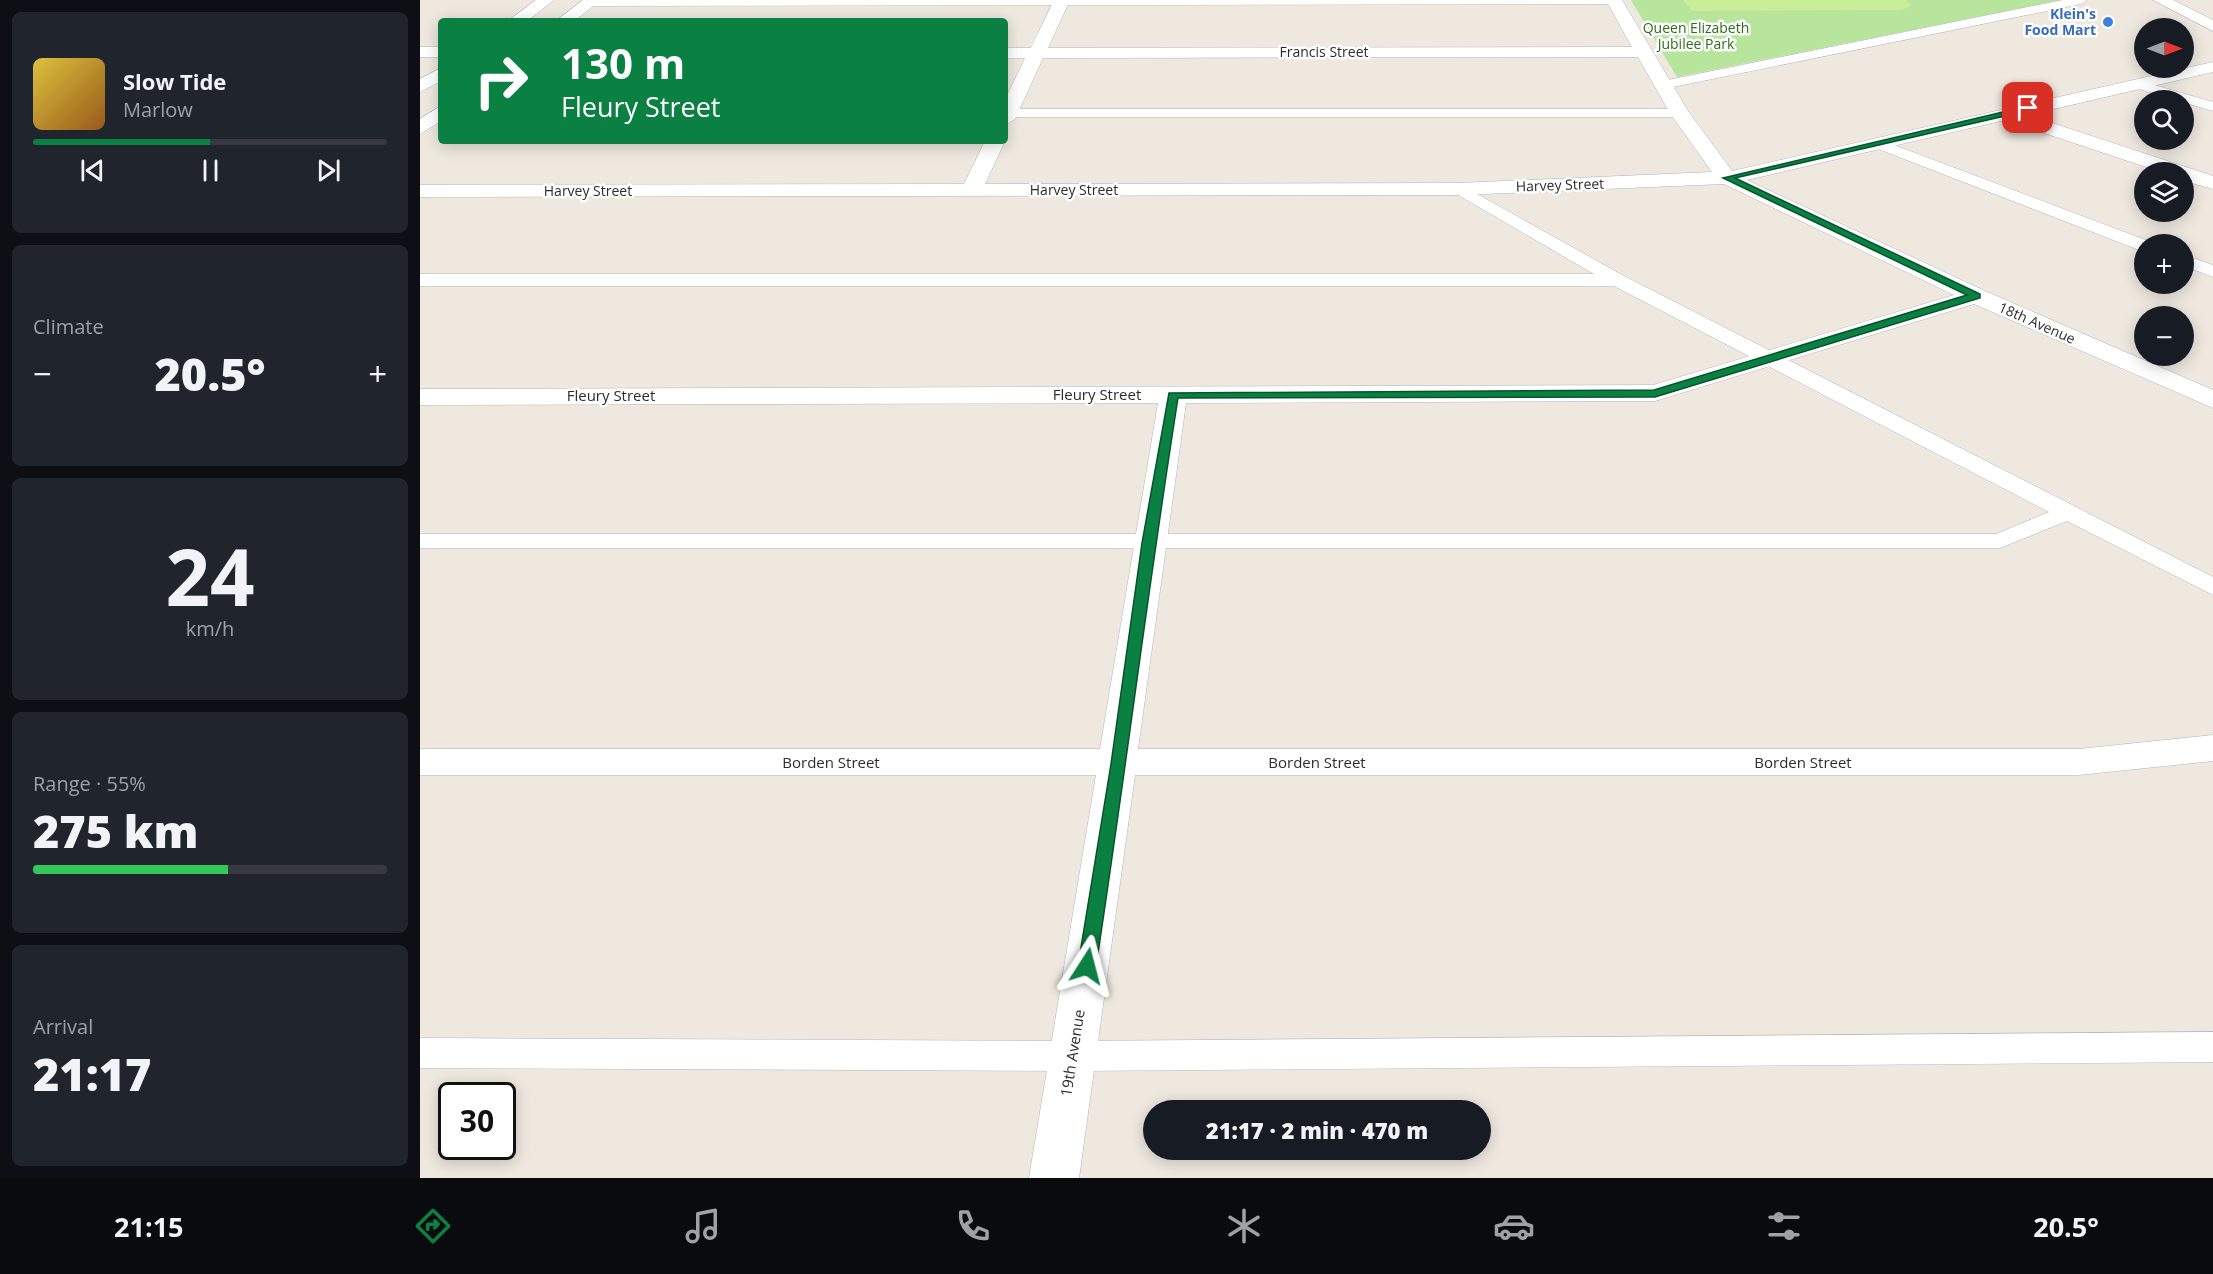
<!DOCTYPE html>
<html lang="en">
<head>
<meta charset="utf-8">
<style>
	:root { --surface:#171b24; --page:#20242c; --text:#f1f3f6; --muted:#9ea1a6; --line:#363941; --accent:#0b8043 }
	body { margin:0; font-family:"Open Sans",sans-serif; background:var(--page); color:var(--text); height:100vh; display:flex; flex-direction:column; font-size:22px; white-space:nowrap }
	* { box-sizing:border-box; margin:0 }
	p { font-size:20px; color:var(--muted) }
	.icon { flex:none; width:33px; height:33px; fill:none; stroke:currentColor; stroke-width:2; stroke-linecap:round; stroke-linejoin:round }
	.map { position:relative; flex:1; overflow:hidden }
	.drawer { display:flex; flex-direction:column; gap:12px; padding:12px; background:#0d0f14; width:420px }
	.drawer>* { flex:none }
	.guide { position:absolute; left:18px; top:18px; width:570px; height:126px; border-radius:6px; box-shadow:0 3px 15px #0003; background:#0b8043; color:#fff; overflow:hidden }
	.needle { width:39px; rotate:90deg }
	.fabs { position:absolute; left:1714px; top:18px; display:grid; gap:12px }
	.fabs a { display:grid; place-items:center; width:60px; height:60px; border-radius:50%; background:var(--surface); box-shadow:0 3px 15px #0003; font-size:30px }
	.speed { position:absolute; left:18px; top:1082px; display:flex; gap:12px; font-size:30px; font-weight:700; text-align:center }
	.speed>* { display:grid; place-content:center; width:78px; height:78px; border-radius:50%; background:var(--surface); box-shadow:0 3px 15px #0003; line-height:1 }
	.speed .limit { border:3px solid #111; border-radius:9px; background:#fff; color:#111 }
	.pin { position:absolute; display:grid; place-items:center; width:51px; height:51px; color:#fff; margin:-26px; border-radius:12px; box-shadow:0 3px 9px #0006 }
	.me { position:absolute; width:66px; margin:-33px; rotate:9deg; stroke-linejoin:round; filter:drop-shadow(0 0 4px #0008) }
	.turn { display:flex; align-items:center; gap:21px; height:126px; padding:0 24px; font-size:27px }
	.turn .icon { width:78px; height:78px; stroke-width:2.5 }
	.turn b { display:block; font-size:42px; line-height:51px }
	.big { font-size:45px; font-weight:800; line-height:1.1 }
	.drawer .tile { flex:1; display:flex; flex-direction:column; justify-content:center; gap:9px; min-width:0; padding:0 21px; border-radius:9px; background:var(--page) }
	.drawer .dial { align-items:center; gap:0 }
	.dial b { font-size:78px; line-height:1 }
	.song { display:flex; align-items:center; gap:18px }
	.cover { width:72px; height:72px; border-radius:9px; background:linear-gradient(135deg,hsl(50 70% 55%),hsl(30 70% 35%)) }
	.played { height:6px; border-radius:3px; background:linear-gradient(90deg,var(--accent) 50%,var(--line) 50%) }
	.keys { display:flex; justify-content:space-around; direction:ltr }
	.heat { display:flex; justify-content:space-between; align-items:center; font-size:33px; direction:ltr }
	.charge { height:9px; border-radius:4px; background:linear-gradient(90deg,#34c759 55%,var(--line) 0) }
	.trip { position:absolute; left:723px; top:1100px; width:348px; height:60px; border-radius:30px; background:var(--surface); box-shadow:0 3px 15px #0003; font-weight:800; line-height:60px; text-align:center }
	.dock { display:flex; height:96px; justify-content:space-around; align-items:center; background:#090b0e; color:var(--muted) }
	.dock .icon { width:42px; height:42px }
	.dock .selected { color:var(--accent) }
	.dock b { font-size:27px; color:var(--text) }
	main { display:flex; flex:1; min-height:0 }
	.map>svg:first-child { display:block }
	.green { fill:#b6e59b }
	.pitch { fill:#caed97 }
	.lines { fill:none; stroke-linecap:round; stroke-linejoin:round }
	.lane-casing { stroke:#b3b6c0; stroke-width:1 }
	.street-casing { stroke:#b3b6c0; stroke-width:1 }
	.secondary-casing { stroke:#b3b6c0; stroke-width:1 }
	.lane { fill:#fff; fill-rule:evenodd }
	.street { fill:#fff; fill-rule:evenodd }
	.secondary { fill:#fff; fill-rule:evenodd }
	.route { fill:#0b8043; stroke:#07532c; stroke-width:1.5 }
	.shop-dot { fill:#3f7fe0; stroke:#fff; stroke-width:2 }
	.labels { text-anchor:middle; stroke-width:5; stroke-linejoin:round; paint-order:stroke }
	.far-shop-label { font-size:14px; font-weight:bold; fill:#366cbe; stroke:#fff; text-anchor:end }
	.far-park-label { font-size:14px; fill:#2c6d1a; stroke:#fff }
	.far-street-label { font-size:14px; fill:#2d2d2d; stroke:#fff }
	.street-label { font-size:15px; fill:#2d2d2d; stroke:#fff }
</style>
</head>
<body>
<main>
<section class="drawer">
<div class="tile">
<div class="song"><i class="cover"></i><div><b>Slow Tide</b><p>Marlow</p></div></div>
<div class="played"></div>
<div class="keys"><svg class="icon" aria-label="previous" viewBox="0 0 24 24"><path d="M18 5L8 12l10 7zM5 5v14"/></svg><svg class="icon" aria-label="pause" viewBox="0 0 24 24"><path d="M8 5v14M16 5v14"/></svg><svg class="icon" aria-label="next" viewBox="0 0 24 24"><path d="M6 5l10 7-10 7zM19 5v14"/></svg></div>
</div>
<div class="tile"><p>Climate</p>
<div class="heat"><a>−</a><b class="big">20.5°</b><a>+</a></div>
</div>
<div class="tile dial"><b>24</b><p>km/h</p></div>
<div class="tile"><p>Range · 55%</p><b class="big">275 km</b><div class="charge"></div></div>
<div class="tile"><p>Arrival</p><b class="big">21:17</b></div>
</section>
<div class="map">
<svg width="1793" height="1178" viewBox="0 0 1793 1178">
	<rect width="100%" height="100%" fill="#eee8df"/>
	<!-- green -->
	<polygon class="green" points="1211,0 1641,0 1257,77"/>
	<!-- pitch -->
	<polygon class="pitch" points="1263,0 1486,0 1492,6 1481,10 1272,11"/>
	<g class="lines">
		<defs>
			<g id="lane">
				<polygon points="165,0 1200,0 1194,4 170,6 166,5"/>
				<polygon points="1643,0 1667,0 1661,4 1243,89 1236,85 1243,81"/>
				<polygon points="1717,80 1793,102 1793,111 1712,87 1710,84"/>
				<polygon points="585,109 1259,109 1266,113 1259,117 585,117"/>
				<polygon points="1458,139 1731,242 1733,244 1725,244 1725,251 1719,250 1453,147 1450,144 1453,141"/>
				<polygon points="1039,184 1204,276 1793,577 1793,595 1647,521 1580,548 0,548 0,534 1576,534 1629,512 1194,286 0,286 0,274 1174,274 1033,192 1031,189"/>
				<polygon points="1764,255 1793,265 1793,277 1764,266"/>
				<polygon points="1793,1032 1793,1062 653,1071 0,1068 0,1038 653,1041"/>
			</g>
			<g id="street">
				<polygon points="634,0 650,0 628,48 1212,47 1186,0 1202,0 1268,111 1312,171 1793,62 1793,72 1608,115 1793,176 1793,189 1764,181 1764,172 1741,172 1585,120 1327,180 1565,291 1793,390 1793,408 1554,304 1235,401 766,403 718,749 1659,749 1793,735 1793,761 1659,775 715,775 659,1178 609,1178 676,775 0,775 0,749 680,749 738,403 0,405 0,389 1233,385 1534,295 1304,184 1039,195 0,197 0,185 544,184 565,141 585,141 565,184 1039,183 1292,172 1250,113 1218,57 623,58 595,119 585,125 585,100 605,58 585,58 585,48 611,48"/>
				<rect x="0" y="47" width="21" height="10"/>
			</g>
			<g id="secondary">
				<polygon points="116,0 134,0 107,21 88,21"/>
				<polygon points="163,0 181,0 154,21 136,21"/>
				<polygon points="1733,0 1753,0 1793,20 1793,31"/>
				<polygon points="21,68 21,81 0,92 0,79"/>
				<polygon points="21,106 21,121 0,134 0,119"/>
			</g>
		</defs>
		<!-- lane casing -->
		<use href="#lane" class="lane-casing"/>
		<!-- street casing -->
		<use href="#street" class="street-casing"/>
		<!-- secondary casing -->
		<use href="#secondary" class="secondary-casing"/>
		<!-- lane -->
		<use href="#lane" class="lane"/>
		<!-- street -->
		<use href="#street" class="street"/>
		<!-- secondary -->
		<use href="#secondary" class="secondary"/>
	</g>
	<!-- route -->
	<path class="route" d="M1608,106L1611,110L1315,178L1560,294V298L1235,397L758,398C728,587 705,777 676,966L673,971L667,973L660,971L658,966L691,764L722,543L749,393L1234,390L1547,295L1303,178Z"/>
	<!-- markers -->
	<circle class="shop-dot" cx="1688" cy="22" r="6"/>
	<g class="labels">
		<!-- far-shop labels -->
		<g class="far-shop-label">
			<text x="1676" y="19">Klein's<tspan x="1676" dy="16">Food Mart</tspan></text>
		</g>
		<!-- far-park labels -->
		<g class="far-park-label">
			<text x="1276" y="33">Queen Elizabeth<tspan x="1276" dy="16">Jubilee Park</tspan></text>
		</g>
		<!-- far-street labels -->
		<g class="far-street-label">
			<text x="904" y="57">Francis Street</text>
			<text transform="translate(1140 185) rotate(-2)" y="5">Harvey Street</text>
			<text x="654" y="195">Harvey Street</text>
			<text x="168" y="196">Harvey Street</text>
			<text transform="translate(1617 323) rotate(24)" y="5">18th Avenue</text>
		</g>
		<!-- street labels -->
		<g class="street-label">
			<text x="677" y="400">Fleury Street</text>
			<text x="191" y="401">Fleury Street</text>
			<text x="411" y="768">Borden Street</text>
			<text x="897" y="768">Borden Street</text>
			<text x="1383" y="768">Borden Street</text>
			<text transform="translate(653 1053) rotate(-81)" y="5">19th Avenue</text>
		</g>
	</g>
</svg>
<div class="fabs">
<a><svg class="needle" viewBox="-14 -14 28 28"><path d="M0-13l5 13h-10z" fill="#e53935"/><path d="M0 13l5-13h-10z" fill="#9ea1a6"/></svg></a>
<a><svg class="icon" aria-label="search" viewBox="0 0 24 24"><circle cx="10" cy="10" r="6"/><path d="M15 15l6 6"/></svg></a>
<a><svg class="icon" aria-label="layers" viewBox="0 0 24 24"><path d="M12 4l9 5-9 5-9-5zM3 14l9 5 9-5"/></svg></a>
<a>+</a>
<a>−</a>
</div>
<div class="speed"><div class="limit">30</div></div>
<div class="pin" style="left:1608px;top:108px;background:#d93025"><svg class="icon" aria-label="arrive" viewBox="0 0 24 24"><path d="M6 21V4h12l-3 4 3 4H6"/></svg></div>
<svg class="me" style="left:667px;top:966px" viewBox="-20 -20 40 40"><path d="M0-17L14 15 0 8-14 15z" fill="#0b8043" stroke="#fff" stroke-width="4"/></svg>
<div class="trip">21:17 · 2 min · 470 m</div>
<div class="guide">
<div class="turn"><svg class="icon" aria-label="right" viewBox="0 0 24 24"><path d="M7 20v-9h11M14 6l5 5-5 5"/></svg><div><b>130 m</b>Fleury Street</div></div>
</div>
</div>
</main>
<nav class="dock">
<b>21:15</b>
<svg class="icon selected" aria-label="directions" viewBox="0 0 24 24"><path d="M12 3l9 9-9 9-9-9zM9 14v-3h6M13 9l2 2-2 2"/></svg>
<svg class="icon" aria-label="music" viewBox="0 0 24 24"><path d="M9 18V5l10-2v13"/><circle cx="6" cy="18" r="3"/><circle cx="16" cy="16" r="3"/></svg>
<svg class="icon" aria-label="phone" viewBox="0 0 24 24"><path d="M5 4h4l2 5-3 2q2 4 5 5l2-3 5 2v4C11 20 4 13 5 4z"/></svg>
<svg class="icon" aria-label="climate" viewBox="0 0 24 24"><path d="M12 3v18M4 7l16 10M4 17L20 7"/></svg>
<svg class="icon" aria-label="car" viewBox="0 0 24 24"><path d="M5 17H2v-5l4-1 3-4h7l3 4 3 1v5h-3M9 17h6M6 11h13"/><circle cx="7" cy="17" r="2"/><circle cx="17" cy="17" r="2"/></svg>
<svg class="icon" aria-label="filters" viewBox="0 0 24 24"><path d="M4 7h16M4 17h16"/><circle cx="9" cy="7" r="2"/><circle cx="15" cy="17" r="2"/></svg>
<b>20.5°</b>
</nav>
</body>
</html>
